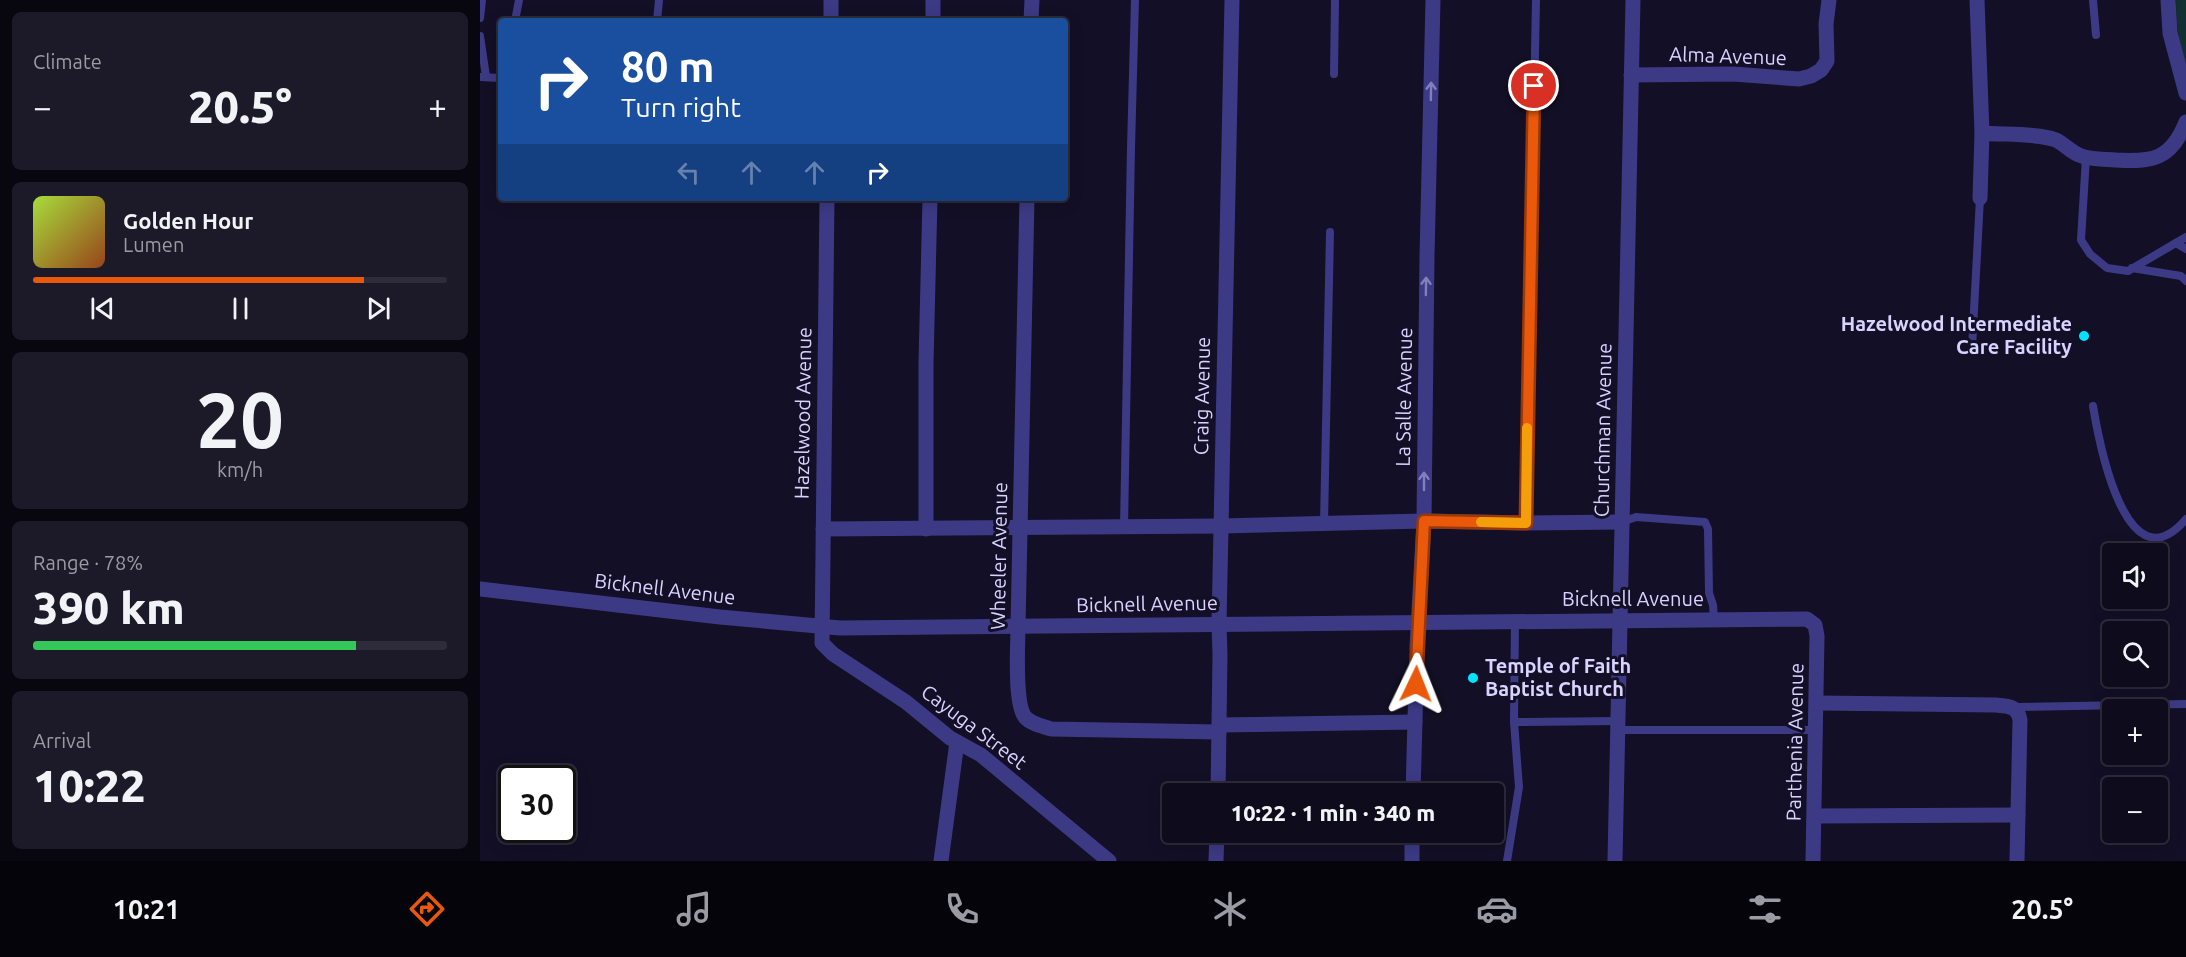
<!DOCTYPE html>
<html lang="en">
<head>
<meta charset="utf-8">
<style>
	:root { --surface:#0e0b1c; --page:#1c1929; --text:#f1f3f6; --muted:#9b9ba3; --line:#2e2b3b; --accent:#ea580c }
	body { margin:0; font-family:Ubuntu,sans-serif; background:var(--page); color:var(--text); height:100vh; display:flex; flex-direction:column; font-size:22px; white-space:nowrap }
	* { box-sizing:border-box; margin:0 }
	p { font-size:20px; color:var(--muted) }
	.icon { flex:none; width:33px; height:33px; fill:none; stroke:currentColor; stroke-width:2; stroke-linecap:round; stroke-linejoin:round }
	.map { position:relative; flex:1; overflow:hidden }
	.side { display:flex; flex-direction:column; gap:12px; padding:12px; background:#08060f; width:480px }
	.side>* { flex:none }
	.hud { position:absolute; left:18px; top:18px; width:570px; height:183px; border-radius:6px; box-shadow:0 3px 15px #0003,0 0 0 2px var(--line); background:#1a4fa0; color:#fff; overflow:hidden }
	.buttons { position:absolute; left:1622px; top:543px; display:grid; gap:12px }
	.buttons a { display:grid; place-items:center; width:66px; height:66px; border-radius:6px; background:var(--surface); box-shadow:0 3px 15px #0003,0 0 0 2px var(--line); font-size:30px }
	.speed { position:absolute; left:18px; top:765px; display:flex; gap:12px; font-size:30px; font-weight:700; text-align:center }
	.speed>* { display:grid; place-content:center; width:78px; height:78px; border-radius:50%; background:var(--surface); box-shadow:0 3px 15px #0003,0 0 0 2px var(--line); line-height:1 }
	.speed .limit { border:3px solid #111; border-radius:9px; background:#fff; color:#111 }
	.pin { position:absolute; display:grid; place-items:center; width:51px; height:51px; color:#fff; margin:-26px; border:3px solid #fff; border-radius:50%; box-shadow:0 2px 6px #0007 }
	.me { position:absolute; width:66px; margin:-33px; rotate:2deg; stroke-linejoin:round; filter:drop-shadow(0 0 4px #0008) }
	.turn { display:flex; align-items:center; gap:21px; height:126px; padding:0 24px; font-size:27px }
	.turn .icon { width:78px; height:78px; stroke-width:2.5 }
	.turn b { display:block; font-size:42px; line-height:51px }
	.lanes { display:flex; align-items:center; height:57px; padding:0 24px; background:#0003; justify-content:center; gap:30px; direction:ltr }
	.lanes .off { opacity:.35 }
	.big { font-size:45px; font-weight:800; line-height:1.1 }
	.side .tile { flex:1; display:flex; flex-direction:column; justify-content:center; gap:9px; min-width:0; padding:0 21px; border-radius:9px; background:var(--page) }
	.side .dial { align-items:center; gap:0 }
	.dial b { font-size:78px; line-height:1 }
	.song { display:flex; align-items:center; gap:18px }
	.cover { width:72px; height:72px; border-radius:9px; background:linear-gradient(135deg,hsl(80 70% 55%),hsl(20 70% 35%)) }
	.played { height:6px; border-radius:3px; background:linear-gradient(90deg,var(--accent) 80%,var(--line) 80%) }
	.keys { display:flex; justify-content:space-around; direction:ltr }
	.heat { display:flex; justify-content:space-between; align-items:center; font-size:33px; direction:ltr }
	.charge { height:9px; border-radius:4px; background:linear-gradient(90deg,#34c759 78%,var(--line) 0) }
	.trip { position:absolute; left:682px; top:783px; width:342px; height:60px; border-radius:6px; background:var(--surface); box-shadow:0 3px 15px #0003,0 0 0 2px var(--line); font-weight:800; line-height:60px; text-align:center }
	.tabs { display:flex; height:96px; justify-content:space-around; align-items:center; background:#06040b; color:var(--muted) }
	.tabs .icon { width:42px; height:42px }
	.tabs .current { color:var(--accent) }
	.tabs b { font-size:27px; color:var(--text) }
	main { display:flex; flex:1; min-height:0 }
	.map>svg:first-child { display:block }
	.green { fill:#12302f }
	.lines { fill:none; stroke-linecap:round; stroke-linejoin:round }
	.service { stroke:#3d3a85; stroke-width:8 }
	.minor { stroke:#3d3a85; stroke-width:15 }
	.oneway { stroke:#837fbc }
	.route-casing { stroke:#983908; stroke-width:15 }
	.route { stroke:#ea580c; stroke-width:10 }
	.slow { stroke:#f59e0b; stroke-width:10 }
	.poi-dot { fill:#00e5ff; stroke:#130f26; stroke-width:2 }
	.labels { text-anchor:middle; stroke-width:6; stroke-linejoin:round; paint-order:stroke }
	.street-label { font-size:20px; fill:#d9d4ff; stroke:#130f26 }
	.poi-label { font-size:20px; font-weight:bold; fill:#d9d4ff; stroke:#130f26; text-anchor:end }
</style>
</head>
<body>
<main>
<section class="side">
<div class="tile"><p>Climate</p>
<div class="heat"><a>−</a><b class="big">20.5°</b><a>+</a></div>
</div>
<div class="tile">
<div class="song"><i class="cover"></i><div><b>Golden Hour</b><p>Lumen</p></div></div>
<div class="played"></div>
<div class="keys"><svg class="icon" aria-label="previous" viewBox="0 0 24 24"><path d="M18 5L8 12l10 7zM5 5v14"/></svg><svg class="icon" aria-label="pause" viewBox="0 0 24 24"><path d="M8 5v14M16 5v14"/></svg><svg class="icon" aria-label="next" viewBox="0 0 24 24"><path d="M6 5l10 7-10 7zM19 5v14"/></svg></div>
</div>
<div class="tile dial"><b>20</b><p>km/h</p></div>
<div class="tile"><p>Range · 78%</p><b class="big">390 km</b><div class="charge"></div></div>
<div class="tile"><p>Arrival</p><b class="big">10:22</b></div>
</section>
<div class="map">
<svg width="1706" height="861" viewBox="0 0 1706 861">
	<rect width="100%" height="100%" fill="#130f26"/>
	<!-- green -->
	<path class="green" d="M1696,0H1706V75C1700,50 1696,26 1696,0Z"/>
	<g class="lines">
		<!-- service -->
		<g class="service">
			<polyline points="1613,0 1616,35"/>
			<polyline points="0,18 2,0"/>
			<polyline points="35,21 39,0"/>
			<polyline points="177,21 179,0"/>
			<polyline points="0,36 6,76"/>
			<polyline points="854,74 855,0"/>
			<polyline points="0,77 21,78"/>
			<polyline points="1606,157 1601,240 1610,254 1627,268 1648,271 1706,237"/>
			<polyline points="1696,243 1706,249"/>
			<polyline points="1652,268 1701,276 1706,281"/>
			<polyline points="1492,348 1500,198"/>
			<path d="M1613,406C1619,442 1646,589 1706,519"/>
			<polyline points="1142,522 1156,517 1225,522 1228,529 1229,593 1233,605 1234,620"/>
			<polyline points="844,523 850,232"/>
			<polyline points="1046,523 1056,0"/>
			<polyline points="644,527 651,148 655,0"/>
			<polyline points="1533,707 1706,704"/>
			<polyline points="1034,722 1137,721"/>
			<polyline points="1137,730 1337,730"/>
			<polyline points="1027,861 1039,787 1034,722 1035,621"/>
		</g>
		<!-- minor -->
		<g class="minor">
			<polyline points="453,0 453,21"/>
			<polyline points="1497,0 1502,133 1500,198"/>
			<polyline points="1688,0 1690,33 1706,93"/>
			<polyline points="351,21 351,0"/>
			<polyline points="551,21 552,0"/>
			<polyline points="1151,75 1253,74 1319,79 1331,76 1341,70 1347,61 1346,24 1349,0"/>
			<path d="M1502,133C1521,135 1558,133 1576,140C1584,144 1591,152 1599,155C1610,160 1624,159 1636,160C1672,162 1691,160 1706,122"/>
			<polyline points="347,198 342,643 353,654 426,702 470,738 501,755 629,861"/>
			<path d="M547,198L538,626C538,645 534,703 545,717C551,724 562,726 571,729L739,732"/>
			<polyline points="343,529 741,526 944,521 1046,523 1142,522"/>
			<polyline points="446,529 446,363 450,198"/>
			<polyline points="0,589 240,617 360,628 1327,619 1335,625 1337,636 1333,861"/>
			<path d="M1337,703L1516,705C1528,706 1538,706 1540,720L1537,861"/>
			<polyline points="739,725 935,722"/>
			<polyline points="738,794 740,655 739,624 752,0"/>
			<polyline points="933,794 937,646 944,521 947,256 953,0"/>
			<polyline points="1335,816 1538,815"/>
			<polyline points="461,861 477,742"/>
			<polyline points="736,861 737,832"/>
			<polyline points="932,861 932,832"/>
			<polyline points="1135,861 1153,0"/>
		</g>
	</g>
	<!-- one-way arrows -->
	<defs><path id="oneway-shaft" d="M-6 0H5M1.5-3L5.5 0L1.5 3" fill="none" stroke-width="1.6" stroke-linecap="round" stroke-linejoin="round" transform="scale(1.5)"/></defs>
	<g class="oneway">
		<use href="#oneway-shaft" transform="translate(951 91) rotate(-89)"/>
		<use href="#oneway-shaft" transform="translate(946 286) rotate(-89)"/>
		<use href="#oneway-shaft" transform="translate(944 481) rotate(-90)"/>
	</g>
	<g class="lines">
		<defs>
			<polyline id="route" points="936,684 944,521 1046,523 1054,86"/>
		</defs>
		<!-- route casing -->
		<use href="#route" class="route-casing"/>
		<!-- route -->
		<use href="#route" class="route"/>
		<!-- slow -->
		<polyline class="slow" points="1001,522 1046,523 1047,428"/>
	</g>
	<!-- markers -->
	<g class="poi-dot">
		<circle cx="1604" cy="336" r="6"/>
		<circle cx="993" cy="678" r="6"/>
	</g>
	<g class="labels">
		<!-- street labels -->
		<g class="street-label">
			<text transform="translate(1248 56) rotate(2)" y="7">Alma Avenue</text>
			<text transform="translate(722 396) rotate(-89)" y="7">Craig Avenue</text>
			<text transform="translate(924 397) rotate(-89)" y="7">La Salle Avenue</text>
			<text transform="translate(323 413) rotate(-89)" y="7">Hazelwood Avenue</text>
			<text transform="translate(1123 430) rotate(-89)" y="7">Churchman Avenue</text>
			<text transform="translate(519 556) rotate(-89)" y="7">Wheeler Avenue</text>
			<text transform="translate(185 589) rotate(7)" y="7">Bicknell Avenue</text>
			<text x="1153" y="606">Bicknell Avenue</text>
			<text transform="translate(667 604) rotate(-1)" y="7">Bicknell Avenue</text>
			<text transform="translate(494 727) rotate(37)" y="7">Cayuga Street</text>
			<text transform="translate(1315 742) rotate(-89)" y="7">Parthenia Avenue</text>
		</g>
		<!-- poi labels -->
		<g class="poi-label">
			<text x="1592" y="331">Hazelwood Intermediate<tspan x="1592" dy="23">Care Facility</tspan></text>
			<text x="1005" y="673" text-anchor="start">Temple of Faith<tspan x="1005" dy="23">Baptist Church</tspan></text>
		</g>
	</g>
</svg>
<div class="buttons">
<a><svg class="icon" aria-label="sound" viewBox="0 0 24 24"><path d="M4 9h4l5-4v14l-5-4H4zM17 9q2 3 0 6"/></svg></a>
<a><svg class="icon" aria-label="search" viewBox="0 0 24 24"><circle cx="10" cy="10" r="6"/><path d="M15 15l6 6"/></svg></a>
<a>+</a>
<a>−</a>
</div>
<div class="speed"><div class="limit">30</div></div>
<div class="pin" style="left:1054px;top:86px;background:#d93025"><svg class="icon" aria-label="arrive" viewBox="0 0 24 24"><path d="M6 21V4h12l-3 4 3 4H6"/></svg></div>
<svg class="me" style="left:936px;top:684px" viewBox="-20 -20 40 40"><path d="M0-17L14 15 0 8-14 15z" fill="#ea580c" stroke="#fff" stroke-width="4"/></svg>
<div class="trip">10:22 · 1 min · 340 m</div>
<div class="hud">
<div class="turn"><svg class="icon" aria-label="right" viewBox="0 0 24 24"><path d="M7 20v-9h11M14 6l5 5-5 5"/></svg><div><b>80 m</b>Turn right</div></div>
<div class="lanes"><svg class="icon off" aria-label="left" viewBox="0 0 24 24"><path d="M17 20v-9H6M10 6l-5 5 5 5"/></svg><svg class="icon off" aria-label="ahead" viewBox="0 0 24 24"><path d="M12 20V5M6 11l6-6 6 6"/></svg><svg class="icon off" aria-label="ahead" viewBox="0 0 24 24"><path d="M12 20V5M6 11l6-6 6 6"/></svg><svg class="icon" aria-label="right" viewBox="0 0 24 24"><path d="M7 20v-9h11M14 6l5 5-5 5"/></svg></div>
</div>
</div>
</main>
<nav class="tabs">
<b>10:21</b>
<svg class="icon current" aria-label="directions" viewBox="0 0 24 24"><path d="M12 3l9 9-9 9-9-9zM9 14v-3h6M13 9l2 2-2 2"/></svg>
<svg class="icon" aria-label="music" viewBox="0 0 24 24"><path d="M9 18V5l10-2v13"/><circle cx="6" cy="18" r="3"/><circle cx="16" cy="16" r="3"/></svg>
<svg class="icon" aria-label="phone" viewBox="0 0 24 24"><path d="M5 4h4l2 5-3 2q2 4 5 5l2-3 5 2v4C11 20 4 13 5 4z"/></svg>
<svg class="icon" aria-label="climate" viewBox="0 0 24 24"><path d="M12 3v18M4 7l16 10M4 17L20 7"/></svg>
<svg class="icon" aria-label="car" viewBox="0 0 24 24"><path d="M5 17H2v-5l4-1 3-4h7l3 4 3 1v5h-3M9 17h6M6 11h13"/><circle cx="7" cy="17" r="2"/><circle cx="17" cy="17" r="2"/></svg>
<svg class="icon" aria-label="filters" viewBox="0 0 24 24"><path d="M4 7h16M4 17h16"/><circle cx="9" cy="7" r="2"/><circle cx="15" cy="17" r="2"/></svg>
<b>20.5°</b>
</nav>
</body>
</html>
